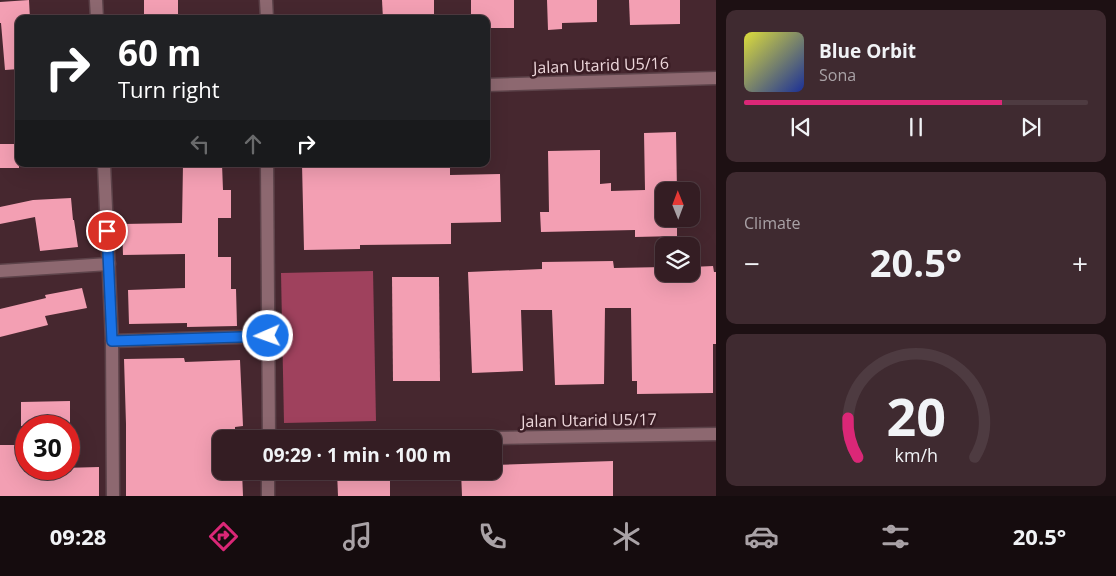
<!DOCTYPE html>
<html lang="en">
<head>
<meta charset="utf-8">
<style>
	:root { --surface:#341d23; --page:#3f2a30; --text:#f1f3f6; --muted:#a9a2a6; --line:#4e3b41; --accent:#db2777 }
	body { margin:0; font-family:"Open Sans",sans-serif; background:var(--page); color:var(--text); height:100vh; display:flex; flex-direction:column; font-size:19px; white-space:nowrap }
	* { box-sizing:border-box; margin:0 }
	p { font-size:16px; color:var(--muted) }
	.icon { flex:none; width:28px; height:28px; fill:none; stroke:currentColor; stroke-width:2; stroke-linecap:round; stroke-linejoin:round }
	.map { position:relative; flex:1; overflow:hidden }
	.details { display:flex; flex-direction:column; gap:10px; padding:10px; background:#1d1013; width:400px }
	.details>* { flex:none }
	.hud { position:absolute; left:15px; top:15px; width:475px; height:152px; border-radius:10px; box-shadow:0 5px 20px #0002,0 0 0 1px var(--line); background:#202124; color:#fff; overflow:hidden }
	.needle { width:32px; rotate:359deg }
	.tools { position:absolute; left:655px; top:182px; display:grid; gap:10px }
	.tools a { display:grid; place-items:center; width:45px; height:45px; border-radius:10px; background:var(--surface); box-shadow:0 5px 20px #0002,0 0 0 1px var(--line); font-size:25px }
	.speed { position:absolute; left:15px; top:415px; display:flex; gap:10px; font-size:25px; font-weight:700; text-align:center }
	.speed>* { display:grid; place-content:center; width:65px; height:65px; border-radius:50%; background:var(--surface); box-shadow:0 5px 20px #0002,0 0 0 1px var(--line); line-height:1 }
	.speed .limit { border:8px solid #d22; background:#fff; color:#111 }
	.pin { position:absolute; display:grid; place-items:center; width:42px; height:42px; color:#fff; margin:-21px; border:2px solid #fff; border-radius:50%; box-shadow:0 1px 5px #0007 }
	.me { position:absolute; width:55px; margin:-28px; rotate:268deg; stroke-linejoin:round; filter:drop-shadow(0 0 4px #0008) }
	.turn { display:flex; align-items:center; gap:18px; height:105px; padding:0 20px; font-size:22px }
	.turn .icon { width:65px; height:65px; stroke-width:2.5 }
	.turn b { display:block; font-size:35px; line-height:42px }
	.lanes { display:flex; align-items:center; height:48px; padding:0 20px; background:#0003; justify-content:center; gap:25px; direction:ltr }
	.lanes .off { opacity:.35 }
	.big { font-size:38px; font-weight:700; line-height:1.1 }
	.details .card { flex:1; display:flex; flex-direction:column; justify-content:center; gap:8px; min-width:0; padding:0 18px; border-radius:10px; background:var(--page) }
	.details .dial { align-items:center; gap:0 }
	.dial svg { height:130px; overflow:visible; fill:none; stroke:var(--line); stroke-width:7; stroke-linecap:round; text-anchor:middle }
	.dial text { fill:var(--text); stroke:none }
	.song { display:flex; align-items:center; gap:15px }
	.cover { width:60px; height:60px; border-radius:8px; background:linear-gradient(135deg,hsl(60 70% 55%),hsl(230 70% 35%)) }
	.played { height:5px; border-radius:2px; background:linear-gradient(90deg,var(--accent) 75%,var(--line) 75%) }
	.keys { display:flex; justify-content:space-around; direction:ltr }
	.heat { display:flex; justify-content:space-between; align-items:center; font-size:28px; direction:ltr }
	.trip { position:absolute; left:212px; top:430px; width:290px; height:50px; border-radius:10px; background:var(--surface); box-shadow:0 5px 20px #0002,0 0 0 1px var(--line); font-weight:700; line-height:50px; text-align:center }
	.tabs { display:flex; height:80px; justify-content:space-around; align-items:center; background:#150c0e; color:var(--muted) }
	.tabs .icon { width:35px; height:35px }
	.tabs .on { color:var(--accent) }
	.tabs b { font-size:22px; color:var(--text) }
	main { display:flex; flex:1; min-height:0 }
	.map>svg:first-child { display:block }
	.forest { fill:#9f415d }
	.building { fill:#f39fb3 }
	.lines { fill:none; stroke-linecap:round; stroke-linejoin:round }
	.minor-casing { stroke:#5d434a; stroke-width:15 }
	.minor { stroke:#8d6870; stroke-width:12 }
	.route-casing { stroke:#114b97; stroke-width:12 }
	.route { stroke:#1a73e8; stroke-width:9 }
	.labels { text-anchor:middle; stroke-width:5; stroke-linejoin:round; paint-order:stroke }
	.street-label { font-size:16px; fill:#ecd6da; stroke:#3b1d25 }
</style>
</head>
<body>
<main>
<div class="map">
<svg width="716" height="496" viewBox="0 0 716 496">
	<rect width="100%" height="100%" fill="#46272f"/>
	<!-- forest -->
	<polygon class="forest" points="373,271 376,421 284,423 281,273"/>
	<!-- building -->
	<g class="building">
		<polygon points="29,0 30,19 19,19 19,69 5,70 1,23 0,23 0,2"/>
		<rect x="144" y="0" width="34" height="18"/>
		<polygon points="382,0 434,0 434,19 383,19"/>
		<polygon points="471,0 514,0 514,28 486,28 486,19 471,19"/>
		<polygon points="547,0 597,0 597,22 562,23 562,29 548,30"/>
		<polygon points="629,0 680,0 680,24 630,25"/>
		<polygon points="676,132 677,191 664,191 664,219 677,219 677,236 635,237 635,230 541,232 540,212 549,212 548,151 600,150 600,184 611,183 611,191 645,190 644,133"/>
		<rect x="0" y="144" width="19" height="24"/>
		<polygon points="183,164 222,164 223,190 231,190 231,218 218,218 218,257 231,257 231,289 236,289 237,326 187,327 187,323 129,324 128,290 185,288 185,254 123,255 122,224 182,223"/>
		<polygon points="302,164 450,164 450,175 500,174 501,222 451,223 451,244 360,245 360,249 304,250"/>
		<polygon points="71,198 73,220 74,220 78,247 40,251 35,217 0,224 0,207 33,200"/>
		<polygon points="613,261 614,268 664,267 664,274 691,274 691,267 713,266 714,272 716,272 716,344 713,344 713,393 637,394 637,381 632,381 631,308 605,308 604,384 555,385 552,310 521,310 523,371 472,373 468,272 542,269 542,262"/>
		<polygon points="392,277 439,277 440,381 393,381"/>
		<polygon points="82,288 87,308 45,316 48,325 0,337 0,309 46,298 45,295"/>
		<polygon points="184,358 185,362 240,360 243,426 235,427 235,439 221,439 221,471 242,471 243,496 126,496 126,424 124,359"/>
		<polygon points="70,401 70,426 21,426 21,402"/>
		<polygon points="0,445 26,445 26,469 99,467 99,496 0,496"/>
		<polygon points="613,461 613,496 462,496 461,471 494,471 494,465"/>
		<polygon points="337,471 390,471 390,496 338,496"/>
	</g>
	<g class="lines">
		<defs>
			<g id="minor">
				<polyline points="96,0 97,19"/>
				<polyline points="266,0 267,19"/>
				<polyline points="486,85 716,78"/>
				<polyline points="104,164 112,341 113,496"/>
				<polyline points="267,164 269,439"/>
				<polyline points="0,271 109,264"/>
				<polyline points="112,341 268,336"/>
				<polyline points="433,439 716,434"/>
				<polyline points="268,496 268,471"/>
			</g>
		</defs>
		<!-- minor casing -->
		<use href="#minor" class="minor-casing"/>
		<!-- minor -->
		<use href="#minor" class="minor"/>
	</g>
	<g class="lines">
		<defs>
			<polyline id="route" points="107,231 112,341 268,336"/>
		</defs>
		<!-- route casing -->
		<use href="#route" class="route-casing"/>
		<!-- route -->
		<use href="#route" class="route"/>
	</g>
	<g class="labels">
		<!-- street labels -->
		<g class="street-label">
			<text transform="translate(601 65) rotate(-2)" y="6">Jalan Utarid U5/16</text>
			<text transform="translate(589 420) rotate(-1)" y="6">Jalan Utarid U5/17</text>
		</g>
	</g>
</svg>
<div class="tools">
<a><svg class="needle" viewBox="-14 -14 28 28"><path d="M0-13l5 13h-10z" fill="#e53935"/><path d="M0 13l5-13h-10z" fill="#a9a2a6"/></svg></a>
<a><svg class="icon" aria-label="layers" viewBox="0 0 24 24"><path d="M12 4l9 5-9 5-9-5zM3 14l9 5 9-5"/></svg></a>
</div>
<div class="speed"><div class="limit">30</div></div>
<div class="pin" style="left:107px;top:231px;background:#d93025"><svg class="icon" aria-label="arrive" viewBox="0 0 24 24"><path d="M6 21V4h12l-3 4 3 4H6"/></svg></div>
<svg class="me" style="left:268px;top:336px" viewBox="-20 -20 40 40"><circle r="17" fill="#1a73e8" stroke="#fff" stroke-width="3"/><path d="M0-11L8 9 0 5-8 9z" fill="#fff"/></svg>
<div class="trip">09:29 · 1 min · 100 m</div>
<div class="hud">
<div class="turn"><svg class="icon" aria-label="right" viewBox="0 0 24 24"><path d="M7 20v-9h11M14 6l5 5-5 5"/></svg><div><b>60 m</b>Turn right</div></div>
<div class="lanes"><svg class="icon off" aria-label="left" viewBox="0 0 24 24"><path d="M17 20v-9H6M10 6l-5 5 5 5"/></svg><svg class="icon off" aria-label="ahead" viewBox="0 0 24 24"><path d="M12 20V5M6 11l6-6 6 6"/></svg><svg class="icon" aria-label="right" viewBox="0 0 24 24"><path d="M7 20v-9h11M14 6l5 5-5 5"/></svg></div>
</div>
</div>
<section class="details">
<div class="card">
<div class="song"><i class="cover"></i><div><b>Blue Orbit</b><p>Sona</p></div></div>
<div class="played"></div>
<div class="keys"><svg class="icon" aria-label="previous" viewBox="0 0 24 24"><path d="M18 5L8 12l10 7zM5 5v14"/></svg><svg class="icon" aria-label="pause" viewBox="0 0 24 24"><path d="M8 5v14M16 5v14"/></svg><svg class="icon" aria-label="next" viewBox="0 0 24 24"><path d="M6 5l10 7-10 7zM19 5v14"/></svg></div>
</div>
<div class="card"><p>Climate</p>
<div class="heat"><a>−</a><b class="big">20.5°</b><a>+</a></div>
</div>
<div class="card dial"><svg viewBox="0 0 100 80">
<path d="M14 69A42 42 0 1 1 86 69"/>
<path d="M14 69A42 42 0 0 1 8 45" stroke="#db2777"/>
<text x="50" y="56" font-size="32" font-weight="700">20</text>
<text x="50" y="72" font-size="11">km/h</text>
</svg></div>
</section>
</main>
<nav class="tabs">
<b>09:28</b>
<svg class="icon on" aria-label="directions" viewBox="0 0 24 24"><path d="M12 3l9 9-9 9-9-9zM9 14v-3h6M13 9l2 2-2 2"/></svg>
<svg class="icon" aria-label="music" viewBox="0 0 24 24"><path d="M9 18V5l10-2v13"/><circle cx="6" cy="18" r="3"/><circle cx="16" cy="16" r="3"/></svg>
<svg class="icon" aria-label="phone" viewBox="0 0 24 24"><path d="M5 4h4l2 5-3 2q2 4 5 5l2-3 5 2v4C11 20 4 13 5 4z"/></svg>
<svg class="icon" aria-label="climate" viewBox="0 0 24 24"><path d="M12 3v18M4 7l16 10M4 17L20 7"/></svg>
<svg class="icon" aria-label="car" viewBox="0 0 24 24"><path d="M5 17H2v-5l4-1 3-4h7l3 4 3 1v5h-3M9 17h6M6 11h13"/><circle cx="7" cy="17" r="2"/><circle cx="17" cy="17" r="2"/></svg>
<svg class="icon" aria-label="filters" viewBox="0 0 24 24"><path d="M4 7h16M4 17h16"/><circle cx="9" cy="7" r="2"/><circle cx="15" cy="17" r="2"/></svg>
<b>20.5°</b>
</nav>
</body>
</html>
